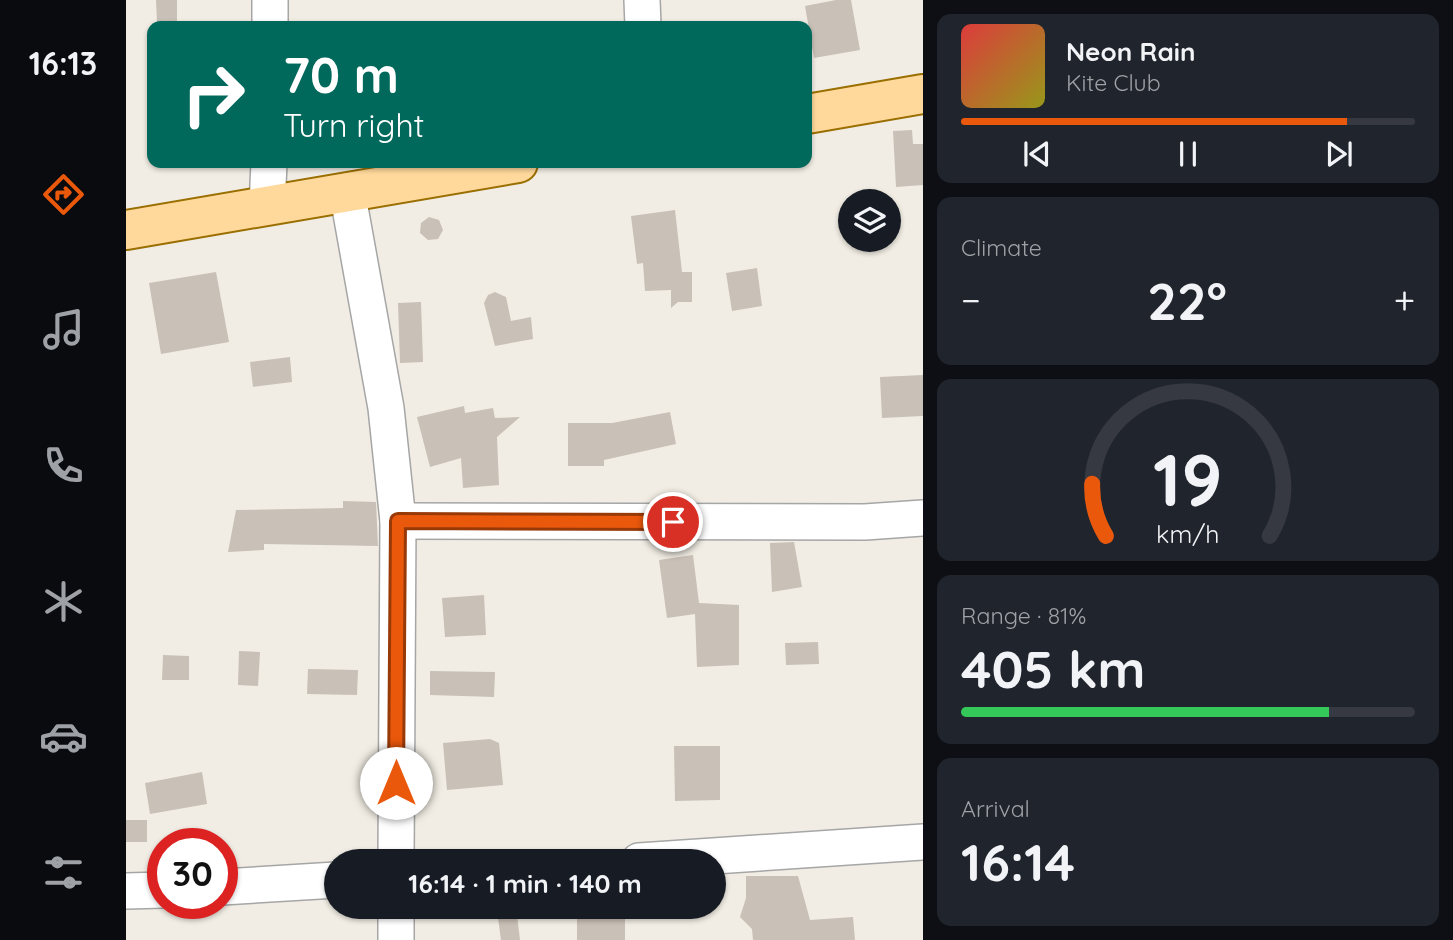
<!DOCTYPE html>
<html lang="en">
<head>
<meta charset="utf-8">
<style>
	:root { --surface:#171b24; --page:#20242c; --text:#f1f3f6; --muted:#9ea1a6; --line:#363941; --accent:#ea580c }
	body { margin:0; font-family:Quicksand,sans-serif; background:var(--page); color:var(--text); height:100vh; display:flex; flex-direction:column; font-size:26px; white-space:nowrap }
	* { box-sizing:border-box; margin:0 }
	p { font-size:23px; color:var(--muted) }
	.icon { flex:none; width:38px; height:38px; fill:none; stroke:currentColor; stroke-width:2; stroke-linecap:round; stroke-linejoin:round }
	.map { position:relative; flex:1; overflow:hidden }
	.panel { display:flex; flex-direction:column; gap:14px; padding:14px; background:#0d0f14; width:530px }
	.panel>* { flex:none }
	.banner { position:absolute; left:21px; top:21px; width:665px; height:147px; border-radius:14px; box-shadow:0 2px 5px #0004; background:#00695c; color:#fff; overflow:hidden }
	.fabs { position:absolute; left:712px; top:189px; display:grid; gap:14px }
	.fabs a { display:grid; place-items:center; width:63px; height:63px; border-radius:50%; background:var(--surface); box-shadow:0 2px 5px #0004; font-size:35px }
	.speed { position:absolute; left:21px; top:828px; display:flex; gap:14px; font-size:35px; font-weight:700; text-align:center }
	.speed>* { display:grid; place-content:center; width:91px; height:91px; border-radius:50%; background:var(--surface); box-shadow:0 2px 5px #0004; line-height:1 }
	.speed .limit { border:10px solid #d22; background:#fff; color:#111 }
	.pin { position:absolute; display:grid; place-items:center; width:60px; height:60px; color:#fff; margin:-30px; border:4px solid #fff; border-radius:50%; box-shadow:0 2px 7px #0007 }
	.me { position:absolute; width:77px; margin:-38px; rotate:0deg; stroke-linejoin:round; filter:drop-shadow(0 0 5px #0008) }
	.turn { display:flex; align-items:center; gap:24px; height:147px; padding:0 21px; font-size:32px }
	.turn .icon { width:91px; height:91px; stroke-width:2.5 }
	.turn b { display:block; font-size:49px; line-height:60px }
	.big { font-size:52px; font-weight:800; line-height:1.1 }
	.panel .card { flex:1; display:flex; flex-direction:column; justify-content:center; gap:10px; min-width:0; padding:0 24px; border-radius:14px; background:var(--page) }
	.panel .dial { align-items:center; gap:0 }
	.dial svg { height:182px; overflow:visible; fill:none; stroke:var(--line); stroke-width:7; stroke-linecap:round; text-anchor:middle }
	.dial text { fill:var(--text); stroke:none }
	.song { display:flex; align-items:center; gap:21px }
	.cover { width:84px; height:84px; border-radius:10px; background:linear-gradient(135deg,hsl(0 70% 55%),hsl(60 70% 35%)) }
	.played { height:7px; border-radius:4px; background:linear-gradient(90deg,var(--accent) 85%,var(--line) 85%) }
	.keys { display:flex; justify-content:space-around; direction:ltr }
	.heat { display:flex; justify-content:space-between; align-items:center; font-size:38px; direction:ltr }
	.charge { height:10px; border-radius:5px; background:linear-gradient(90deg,#34c759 81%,var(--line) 0) }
	.trip { position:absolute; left:198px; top:849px; width:402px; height:70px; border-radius:35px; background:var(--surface); box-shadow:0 2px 5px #0004; font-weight:800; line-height:70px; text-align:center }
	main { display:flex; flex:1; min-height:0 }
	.dock { display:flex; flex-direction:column; width:126px; justify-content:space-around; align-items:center; background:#090b0e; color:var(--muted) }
	.dock .icon { width:49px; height:49px }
	.dock .active { color:var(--accent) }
	.dock b { font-size:32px; color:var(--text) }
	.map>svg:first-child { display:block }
	.building { fill:#c9c0b7 }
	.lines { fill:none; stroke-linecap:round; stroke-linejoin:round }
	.minor-casing { stroke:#a6a6a6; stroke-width:38 }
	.major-casing { stroke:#9a6f00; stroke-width:42 }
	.minor { stroke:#fff; stroke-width:35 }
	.major { stroke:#ffd99b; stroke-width:38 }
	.route-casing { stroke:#983908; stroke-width:18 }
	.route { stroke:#ea580c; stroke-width:12 }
</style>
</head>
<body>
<main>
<nav class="dock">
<b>16:13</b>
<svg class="icon active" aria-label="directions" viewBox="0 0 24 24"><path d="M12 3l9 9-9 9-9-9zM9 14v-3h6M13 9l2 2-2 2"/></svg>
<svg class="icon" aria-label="music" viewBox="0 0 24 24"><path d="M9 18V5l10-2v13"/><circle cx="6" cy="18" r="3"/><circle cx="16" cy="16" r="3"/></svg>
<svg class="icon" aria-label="phone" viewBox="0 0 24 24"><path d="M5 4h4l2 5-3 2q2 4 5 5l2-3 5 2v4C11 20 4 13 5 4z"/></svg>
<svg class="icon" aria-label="climate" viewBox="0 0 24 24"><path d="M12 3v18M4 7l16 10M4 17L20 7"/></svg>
<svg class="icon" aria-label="car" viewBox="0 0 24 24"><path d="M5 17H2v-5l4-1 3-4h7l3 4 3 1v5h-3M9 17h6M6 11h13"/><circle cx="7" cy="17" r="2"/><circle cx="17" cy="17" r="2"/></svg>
<svg class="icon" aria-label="filters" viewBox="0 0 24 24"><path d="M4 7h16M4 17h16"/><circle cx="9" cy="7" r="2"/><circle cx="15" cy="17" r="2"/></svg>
</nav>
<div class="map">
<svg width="797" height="940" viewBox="0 0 797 940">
	<rect width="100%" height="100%" fill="#f1ede4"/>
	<!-- building -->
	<g class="building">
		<polygon points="30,0 51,0 51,21 31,22"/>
		<polygon points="710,0 725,0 734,50 688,58 679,6"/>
		<polygon points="786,130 787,144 797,144 797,185 770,187 767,131"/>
		<polygon points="549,210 556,272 566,272 566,302 552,302 545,308 545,290 519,291 517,263 511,264 505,216"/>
		<polygon points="303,217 313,220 317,230 312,239 302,240 294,233 295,223"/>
		<polygon points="631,268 636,306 606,311 600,273"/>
		<polygon points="90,272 103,342 35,354 23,283"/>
		<polygon points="369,292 380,297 385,321 405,317 407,339 369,346 358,303 362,295"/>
		<polygon points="295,302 297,362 274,363 272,303"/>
		<polygon points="164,357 166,382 127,387 124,362"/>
		<polygon points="797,375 797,416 756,418 754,377"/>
		<polygon points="338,406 339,413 367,408 369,418 394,417 371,437 373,485 337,488 335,458 304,467 291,417"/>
		<polygon points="544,412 550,444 478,460 478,466 442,466 442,423 486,423"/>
		<polygon points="217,501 250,502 252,546 138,544 138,550 102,552 110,510 217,508"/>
		<polygon points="668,542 676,587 646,592 644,543"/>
		<polygon points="567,555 573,603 613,605 613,665 571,667 569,614 541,618 533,560"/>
		<polygon points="358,595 360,635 319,637 316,598"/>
		<polygon points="692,642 693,664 660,665 659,643"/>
		<polygon points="113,651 134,652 132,686 112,685"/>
		<polygon points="37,655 63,656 63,680 36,680"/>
		<polygon points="182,669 232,670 231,695 181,694"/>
		<polygon points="304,671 369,672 368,697 304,695"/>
		<polygon points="364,739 373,743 377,785 321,790 317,743"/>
		<polygon points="548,746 594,746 594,800 549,801"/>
		<polygon points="76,772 81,804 24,814 19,783"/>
		<rect x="0" y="820" width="21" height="22"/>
		<polygon points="620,876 672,876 684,920 727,917 729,940 627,940 626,929 614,917 620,898"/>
		<polygon points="499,910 499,940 451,940 451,911"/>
		<polygon points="391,915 394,940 375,940 372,918"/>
	</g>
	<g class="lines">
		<defs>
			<g id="minor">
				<polyline points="516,0 517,26"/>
				<polyline points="144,26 144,0"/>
				<polyline points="221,191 260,408 272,521 270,861"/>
				<polyline points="141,206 143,163"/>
				<polyline points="272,521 739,522 797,518"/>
				<polyline points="513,861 797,842"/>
				<polyline points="96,887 210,880"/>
				<polyline points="0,891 37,890"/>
				<polyline points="270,906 270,940"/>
			</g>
			<g id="major">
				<polyline points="681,114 797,94"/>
				<polyline points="0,230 392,163"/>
			</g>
		</defs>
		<!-- minor casing -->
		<use href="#minor" class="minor-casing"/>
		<!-- major casing -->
		<use href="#major" class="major-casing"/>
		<!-- minor -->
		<use href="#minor" class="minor"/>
		<!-- major -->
		<use href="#major" class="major"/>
	</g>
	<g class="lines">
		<defs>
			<polyline id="route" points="270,783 272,521 547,522"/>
		</defs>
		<!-- route casing -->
		<use href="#route" class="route-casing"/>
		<!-- route -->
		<use href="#route" class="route"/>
	</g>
</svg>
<div class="fabs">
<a><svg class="icon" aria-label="layers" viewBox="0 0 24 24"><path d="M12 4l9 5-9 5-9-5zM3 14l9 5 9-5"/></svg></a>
</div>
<div class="speed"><div class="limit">30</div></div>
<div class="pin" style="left:547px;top:522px;background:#d93025"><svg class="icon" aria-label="arrive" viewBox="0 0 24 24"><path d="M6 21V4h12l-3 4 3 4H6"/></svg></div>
<svg class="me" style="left:270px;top:783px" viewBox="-20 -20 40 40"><circle r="19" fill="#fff"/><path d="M0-13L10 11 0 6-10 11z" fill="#ea580c"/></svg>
<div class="trip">16:14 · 1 min · 140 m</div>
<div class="banner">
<div class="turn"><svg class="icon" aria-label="right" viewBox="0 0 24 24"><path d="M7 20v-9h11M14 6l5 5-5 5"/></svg><div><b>70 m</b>Turn right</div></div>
</div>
</div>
<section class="panel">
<div class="card">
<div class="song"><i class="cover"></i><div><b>Neon Rain</b><p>Kite Club</p></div></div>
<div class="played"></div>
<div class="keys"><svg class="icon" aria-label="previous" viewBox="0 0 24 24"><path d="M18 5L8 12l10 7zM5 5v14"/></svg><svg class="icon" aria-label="pause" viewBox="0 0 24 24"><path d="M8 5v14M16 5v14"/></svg><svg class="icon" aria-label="next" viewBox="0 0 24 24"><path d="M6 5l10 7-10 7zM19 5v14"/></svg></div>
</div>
<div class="card"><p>Climate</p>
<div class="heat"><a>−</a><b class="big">22°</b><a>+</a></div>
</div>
<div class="card dial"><svg viewBox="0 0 100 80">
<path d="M14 69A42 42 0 1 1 86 69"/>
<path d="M14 69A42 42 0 0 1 8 46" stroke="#ea580c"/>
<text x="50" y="56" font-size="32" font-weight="700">19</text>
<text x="50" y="72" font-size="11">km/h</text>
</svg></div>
<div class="card"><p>Range · 81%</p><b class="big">405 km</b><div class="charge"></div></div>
<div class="card"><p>Arrival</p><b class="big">16:14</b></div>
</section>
</main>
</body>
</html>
